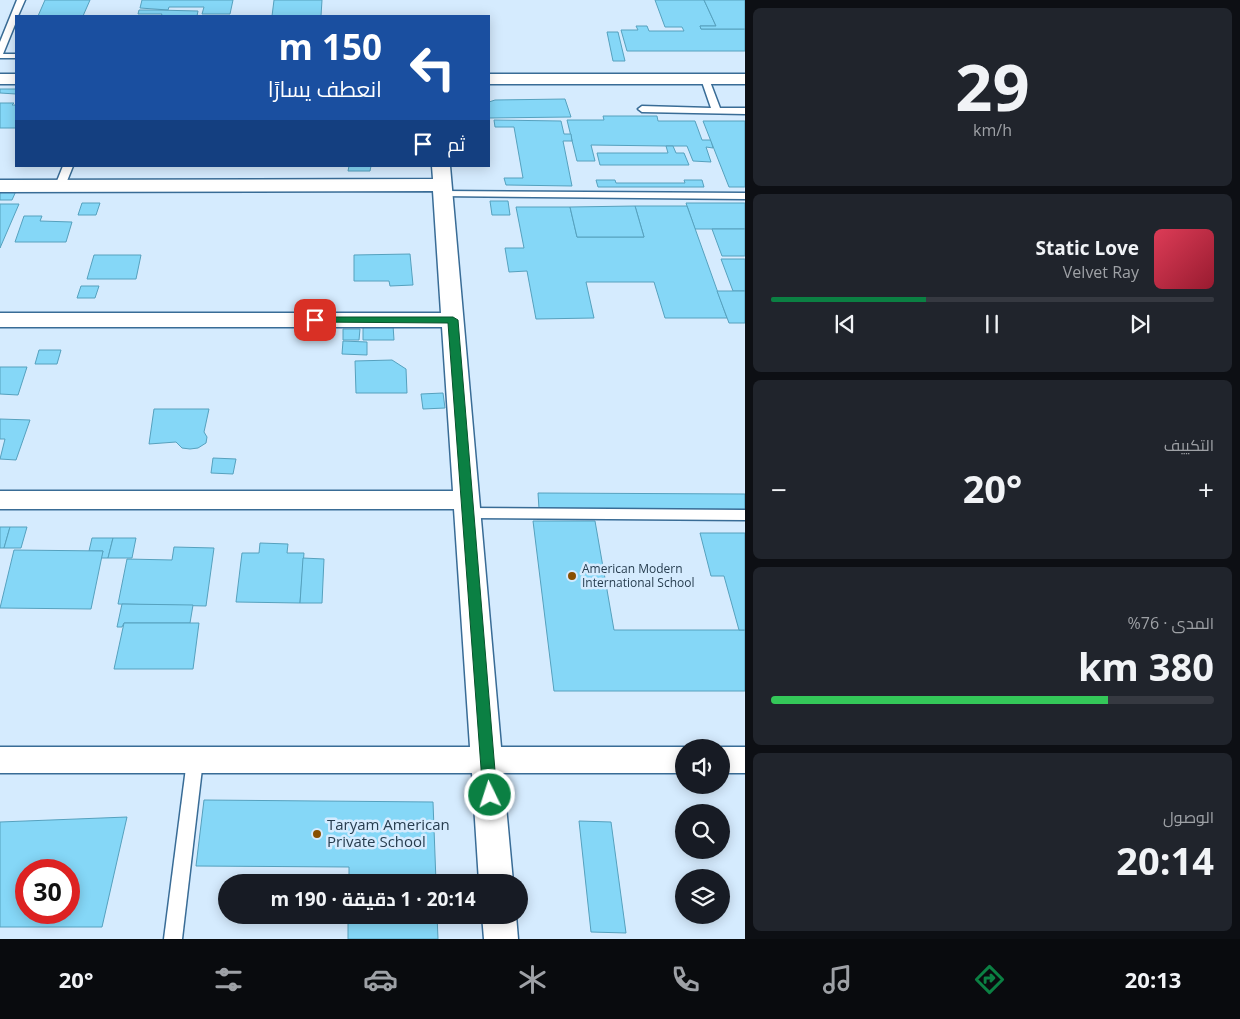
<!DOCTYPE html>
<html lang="ar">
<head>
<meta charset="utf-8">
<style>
	:root { --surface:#171b24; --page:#20242c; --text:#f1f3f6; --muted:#9ea1a6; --line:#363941; --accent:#0b8043 }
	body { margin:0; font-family:"Open Sans",Cairo,sans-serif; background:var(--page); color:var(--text); direction:rtl; height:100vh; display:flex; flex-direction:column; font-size:19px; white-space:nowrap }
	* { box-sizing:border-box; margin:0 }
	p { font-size:16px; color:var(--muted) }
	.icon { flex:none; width:28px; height:28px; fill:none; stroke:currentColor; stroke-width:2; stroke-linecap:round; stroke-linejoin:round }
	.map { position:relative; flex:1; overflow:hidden; direction:ltr }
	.drawer { display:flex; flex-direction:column; gap:8px; padding:8px; background:#0d0f14; width:495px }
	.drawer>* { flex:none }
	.banner { position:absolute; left:15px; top:15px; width:475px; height:152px; border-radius:0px; box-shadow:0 2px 12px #0003; direction:rtl; background:#1a4fa0; color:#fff; overflow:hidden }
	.tools { position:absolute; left:675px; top:739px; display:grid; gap:10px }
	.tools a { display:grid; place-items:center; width:55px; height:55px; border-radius:50%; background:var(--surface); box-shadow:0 2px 12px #0003; font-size:25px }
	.speed { position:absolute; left:15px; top:859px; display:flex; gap:10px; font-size:25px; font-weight:700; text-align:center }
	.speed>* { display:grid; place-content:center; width:65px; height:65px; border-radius:50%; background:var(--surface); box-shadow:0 2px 12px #0003; line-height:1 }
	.speed .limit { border:8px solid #d22; background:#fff; color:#111 }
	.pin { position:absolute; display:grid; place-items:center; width:42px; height:42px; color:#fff; margin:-21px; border-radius:10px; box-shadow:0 2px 8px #0006 }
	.me { position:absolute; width:55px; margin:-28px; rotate:356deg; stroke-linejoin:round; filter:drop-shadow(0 0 4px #0008) }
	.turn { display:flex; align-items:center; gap:18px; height:105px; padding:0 25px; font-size:22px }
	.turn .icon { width:65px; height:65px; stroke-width:2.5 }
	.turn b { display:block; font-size:35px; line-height:42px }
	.then { display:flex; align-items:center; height:48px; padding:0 25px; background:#0003; gap:10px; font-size:19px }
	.big { font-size:38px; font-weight:700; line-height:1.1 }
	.drawer .card { flex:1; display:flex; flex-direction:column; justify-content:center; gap:8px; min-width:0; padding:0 18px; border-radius:8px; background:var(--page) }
	.drawer .dial { align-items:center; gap:0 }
	.dial b { font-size:65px; line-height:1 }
	.song { display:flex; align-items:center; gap:15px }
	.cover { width:60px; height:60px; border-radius:8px; background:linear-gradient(135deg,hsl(350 70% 55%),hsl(350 70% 35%)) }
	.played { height:5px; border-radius:2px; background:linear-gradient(90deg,var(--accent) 35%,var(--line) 35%) }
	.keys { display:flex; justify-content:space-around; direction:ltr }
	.heat { display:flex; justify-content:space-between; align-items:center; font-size:28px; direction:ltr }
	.charge { height:8px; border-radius:4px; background:linear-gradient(90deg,#34c759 76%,var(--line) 0) }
	.trip { position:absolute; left:218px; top:874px; width:310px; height:50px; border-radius:25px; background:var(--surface); box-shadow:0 2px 12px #0003; font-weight:700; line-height:50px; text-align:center; direction:rtl }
	.tab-bar { display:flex; height:80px; justify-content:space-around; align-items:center; background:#090b0e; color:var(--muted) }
	.tab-bar .icon { width:35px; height:35px }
	.tab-bar .on { color:var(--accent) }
	.tab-bar b { font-size:22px; color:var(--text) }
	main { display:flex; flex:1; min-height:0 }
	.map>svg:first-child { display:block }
	.building { fill:#85d7f7; stroke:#56a1be; fill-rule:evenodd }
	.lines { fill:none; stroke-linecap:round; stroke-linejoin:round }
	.service-casing { stroke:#396c96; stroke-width:3 }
	.minor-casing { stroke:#396c96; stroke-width:3 }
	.service { fill:#fff; fill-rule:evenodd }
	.minor { fill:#fff; fill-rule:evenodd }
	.route { fill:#0b8043; stroke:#07532c }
	.poi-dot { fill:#885002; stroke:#d5ebfe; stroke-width:2 }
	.labels { text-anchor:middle; stroke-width:5; stroke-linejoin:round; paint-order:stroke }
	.poi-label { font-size:12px; fill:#273d4f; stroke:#d5ebfe; text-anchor:start }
	.near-poi-label { font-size:15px; fill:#273d4f; stroke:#d5ebfe; text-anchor:start }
</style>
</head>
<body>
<main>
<section class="drawer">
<div class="card dial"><b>29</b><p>km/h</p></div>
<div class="card">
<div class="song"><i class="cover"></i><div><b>Static Love</b><p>Velvet Ray</p></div></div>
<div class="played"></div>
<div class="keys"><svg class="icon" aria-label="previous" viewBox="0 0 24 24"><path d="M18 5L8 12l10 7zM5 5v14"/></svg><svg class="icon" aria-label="pause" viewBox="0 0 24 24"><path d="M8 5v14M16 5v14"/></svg><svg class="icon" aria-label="next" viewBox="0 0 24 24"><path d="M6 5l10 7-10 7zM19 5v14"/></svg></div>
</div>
<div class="card"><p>التكييف</p>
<div class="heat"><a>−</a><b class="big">20°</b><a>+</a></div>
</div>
<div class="card"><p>المدى · 76%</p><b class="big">380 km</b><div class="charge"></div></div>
<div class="card"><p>الوصول</p><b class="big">20:14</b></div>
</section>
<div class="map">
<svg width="745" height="939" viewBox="0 0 745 939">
	<rect width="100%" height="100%" fill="#d5ebfe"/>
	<!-- building -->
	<g class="building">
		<polygon points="45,0 90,0 83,16 38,16"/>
		<polygon points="142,0 233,0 230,14 202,14 204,7 169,7 168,10 140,8"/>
		<polygon points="274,0 322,0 321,16 272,16"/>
		<polygon points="655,0 704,0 716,26 700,26 701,29 745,29 745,51 627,51 621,30 638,30 636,26 647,26 649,31 684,31 682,27 665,27"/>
		<polygon points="704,0 745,0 745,29 701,29 700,26 716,26"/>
		<polygon points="139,10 156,10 198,11 197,16 161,16 162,14 138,14"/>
		<polygon points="607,32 618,32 625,61 613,61"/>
		<polygon points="0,89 16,89 16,94 0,93"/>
		<polygon points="565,99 571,117 489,118 489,102 495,100"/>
		<polygon points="0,103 14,103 12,105 16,105 16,128 0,128"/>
		<polygon points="603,116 657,116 658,121 695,121 702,140 711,140 713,148 706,147 711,162 693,161 687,146 666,146 591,145 595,161 577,161 567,120 604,120"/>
		<polygon points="494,120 561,121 564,134 571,134 572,141 563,141 572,186 506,185 504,178 523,178 514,127 495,127"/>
		<polygon points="703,121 745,121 745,187 729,187"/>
		<polygon points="666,146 673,146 676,153 684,153 689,165 600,165 597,153 668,153"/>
		<polygon points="349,166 371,166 370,171 348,171"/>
		<polygon points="596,180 615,180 616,183 685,183 684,180 702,180 704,187 598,187"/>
		<polygon points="0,191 16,191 12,200 0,200"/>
		<polygon points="490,201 508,201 510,215 492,215"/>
		<polygon points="82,203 100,203 96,215 78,215"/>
		<polygon points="686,203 745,203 745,229 695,229"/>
		<polygon points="0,204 19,204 0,248"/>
		<polygon points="635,206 687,206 727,318 665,318 654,282 586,282 594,318 536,319 527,271 509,272 505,248 524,248 516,207 570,207 577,237 644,237"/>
		<polygon points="635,206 644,237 577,237 570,207"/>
		<polygon points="24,216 42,216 40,221 72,222 66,242 15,242"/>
		<polygon points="712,229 745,229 745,256 722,256"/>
		<polygon points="410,254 413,285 390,286 389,281 354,281 354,255"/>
		<polygon points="94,255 141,255 136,279 87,279"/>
		<polygon points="721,259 745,259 745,291 733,291"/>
		<polygon points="81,286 99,286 95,298 77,298"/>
		<polygon points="717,291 745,291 745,323 729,323"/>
		<polygon points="363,325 393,325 394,340 363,340"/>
		<polygon points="343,329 360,329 359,340 343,340"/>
		<polygon points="343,341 367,342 367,355 342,354"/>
		<polygon points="39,350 61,350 57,364 35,364"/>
		<polygon points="392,360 406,369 407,393 356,393 355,361"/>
		<polygon points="0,367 27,367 18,395 0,394"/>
		<polygon points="443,393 445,408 423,409 421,394"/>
		<polygon points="154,409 209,409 204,432 207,437 206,443 198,448 190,449 182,448 176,442 149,444"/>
		<polygon points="0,419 30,420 16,460 0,459 5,439 0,439"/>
		<polygon points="213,458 236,459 233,474 211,473"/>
		<polygon points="538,493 745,494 745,510 539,509"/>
		<polygon points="533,521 595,521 614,630 745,630 745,691 554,691"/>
		<polygon points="0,527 10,527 4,548 0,548"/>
		<polygon points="10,527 27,527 21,548 4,548"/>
		<polygon points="700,533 745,533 745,630 739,630 724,576 711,576"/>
		<polygon points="92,538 113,538 108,558 101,558 103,551 89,551"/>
		<polygon points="113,538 136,538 132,558 108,558"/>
		<polygon points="260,543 288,544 287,553 304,553 300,603 236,602 242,553 259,553"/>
		<polygon points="174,547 214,548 206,606 118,604 127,559 172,560"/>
		<polygon points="14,550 103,551 91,609 0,608"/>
		<polygon points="303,558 324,559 322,603 300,603"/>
		<polygon points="122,604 193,605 190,623 124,623 122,627 117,627"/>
		<polygon points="124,623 199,623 193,669 114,669"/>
		<polygon points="204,800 433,802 436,882 349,882 349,867 196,866"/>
		<path d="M127,817L102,927H0V822ZM26,870H69V912H26Z"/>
		<polygon points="579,821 611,822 626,933 591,932"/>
		<polygon points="348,915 437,915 438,939 348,939"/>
	</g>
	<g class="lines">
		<defs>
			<g id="service">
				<polygon points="17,0 25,0 18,16 16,16 16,22 3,54 16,54 16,58 0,58 0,42"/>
				<polygon points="705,76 709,79 720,108 745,108 745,114 642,112 638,109 642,106 711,108 701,79"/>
				<polygon points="63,166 73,166 65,186 60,189 55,186"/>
				<polygon points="443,191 745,193 745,199 440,196 438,194"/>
				<polygon points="468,508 745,510 745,520 468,518 463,516 462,513 463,510"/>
				<polygon points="195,753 200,755 203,760 182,939 164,939 187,760 190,755"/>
			</g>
			<g id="minor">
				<rect x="0" y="74" width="16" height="10"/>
				<rect x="489" y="74" width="256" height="10"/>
				<polygon points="432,166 450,166 501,747 684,747 686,748 684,748 684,773 503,773 513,882 479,882 472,773 0,773 0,747 470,747 454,509 0,509 0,491 453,491 442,327 0,327 0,313 441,313 433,191 0,192 0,180 433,179"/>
				<polygon points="721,747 745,747 745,773 721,773 721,748 719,748"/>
				<polygon points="482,915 516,915 518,939 484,939"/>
			</g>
		</defs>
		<!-- service casing -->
		<use href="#service" class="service-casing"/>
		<!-- minor casing -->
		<use href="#minor" class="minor-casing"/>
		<!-- service -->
		<use href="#service" class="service"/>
		<!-- minor -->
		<use href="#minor" class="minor"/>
	</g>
	<!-- route -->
	<polygon class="route" points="315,317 453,317 458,320 497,795 495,800 490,802 485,800 483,795 448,323 312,322 310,320"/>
	<!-- markers -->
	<g class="poi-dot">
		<circle cx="572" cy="576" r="5"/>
		<circle cx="317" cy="834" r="5"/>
	</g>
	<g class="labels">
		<!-- poi labels -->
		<g class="poi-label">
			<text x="582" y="573">American Modern<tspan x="582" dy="14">International School</tspan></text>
		</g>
		<!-- near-poi labels -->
		<g class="near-poi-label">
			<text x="327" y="830">Taryam American<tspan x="327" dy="17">Private School</tspan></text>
		</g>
	</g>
</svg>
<div class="tools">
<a><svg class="icon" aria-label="sound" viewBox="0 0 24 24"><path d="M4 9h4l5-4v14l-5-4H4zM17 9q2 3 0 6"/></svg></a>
<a><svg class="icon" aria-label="search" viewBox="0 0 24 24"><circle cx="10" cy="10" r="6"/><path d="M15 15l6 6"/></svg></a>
<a><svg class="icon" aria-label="layers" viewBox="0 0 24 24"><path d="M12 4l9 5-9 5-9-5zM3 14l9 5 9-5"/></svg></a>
</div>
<div class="speed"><div class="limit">30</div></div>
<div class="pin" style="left:315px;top:320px;background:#d93025"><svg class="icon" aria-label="arrive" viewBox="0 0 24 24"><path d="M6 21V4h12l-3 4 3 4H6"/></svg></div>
<svg class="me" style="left:490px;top:795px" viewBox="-20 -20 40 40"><circle r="17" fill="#0b8043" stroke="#fff" stroke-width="3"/><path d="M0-11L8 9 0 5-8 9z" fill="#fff"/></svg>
<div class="trip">20:14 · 1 دقيقة · 190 m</div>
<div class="banner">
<div class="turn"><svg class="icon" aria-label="left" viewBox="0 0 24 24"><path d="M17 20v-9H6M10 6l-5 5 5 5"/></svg><div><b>150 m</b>انعطف يسارًا</div></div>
<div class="then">ثم<svg class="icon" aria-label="arrive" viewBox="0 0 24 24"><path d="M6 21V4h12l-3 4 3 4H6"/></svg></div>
</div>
</div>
</main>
<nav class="tab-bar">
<b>20:13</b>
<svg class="icon on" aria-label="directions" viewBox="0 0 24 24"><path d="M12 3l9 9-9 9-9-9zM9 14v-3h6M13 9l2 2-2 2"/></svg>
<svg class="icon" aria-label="music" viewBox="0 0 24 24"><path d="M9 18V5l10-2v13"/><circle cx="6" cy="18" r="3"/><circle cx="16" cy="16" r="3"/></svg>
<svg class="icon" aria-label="phone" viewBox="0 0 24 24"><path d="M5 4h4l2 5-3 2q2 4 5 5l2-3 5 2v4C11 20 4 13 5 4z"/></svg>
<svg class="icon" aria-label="climate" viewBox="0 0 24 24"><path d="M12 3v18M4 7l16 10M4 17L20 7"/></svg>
<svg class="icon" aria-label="car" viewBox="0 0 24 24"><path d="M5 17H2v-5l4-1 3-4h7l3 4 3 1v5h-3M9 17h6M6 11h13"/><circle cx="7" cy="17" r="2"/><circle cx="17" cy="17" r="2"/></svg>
<svg class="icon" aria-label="filters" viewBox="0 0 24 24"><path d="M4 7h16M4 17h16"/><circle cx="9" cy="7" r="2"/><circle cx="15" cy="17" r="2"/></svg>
<b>20°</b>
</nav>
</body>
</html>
